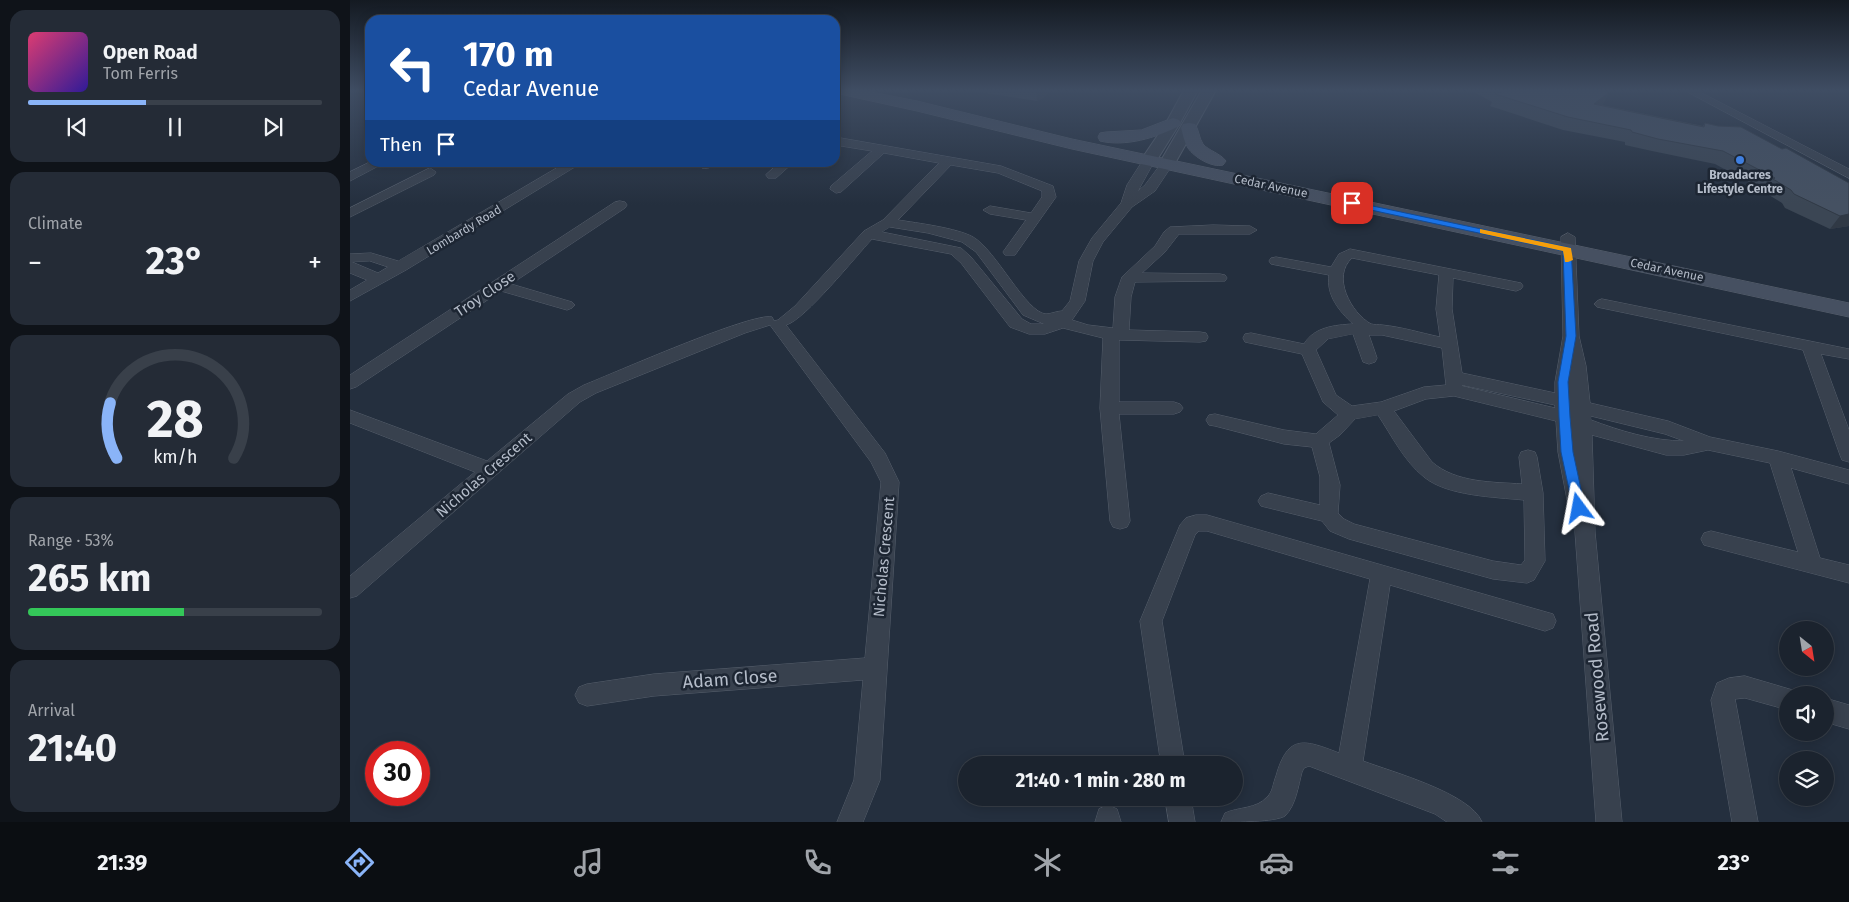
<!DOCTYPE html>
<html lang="en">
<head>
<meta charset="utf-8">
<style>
	:root { --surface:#1b232e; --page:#242b36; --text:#f1f3f6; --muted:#a0a4aa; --line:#39404a; --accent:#8ab4f8 }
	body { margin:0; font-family:"Fira Sans",sans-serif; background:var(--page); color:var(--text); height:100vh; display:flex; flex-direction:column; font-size:19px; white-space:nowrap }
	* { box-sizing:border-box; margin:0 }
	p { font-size:16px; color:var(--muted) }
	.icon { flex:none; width:28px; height:28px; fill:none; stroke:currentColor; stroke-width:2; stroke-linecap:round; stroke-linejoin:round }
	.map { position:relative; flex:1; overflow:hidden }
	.details { display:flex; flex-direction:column; gap:10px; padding:10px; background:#0f1319; width:350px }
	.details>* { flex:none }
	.guide { position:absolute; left:15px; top:15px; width:475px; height:152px; border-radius:15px; box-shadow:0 2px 12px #0003,0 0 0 1px var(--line); background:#1a4fa0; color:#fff; overflow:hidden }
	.needle { width:32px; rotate:150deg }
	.fabs { position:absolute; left:1429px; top:621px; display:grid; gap:10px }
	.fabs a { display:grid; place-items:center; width:55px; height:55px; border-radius:50%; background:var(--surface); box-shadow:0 2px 12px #0003,0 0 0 1px var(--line); font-size:25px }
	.speed { position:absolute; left:15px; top:741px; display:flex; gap:10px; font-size:25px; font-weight:700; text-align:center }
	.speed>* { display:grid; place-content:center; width:65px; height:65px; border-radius:50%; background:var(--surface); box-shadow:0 2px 12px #0003,0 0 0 1px var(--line); line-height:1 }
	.speed .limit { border:8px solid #d22; background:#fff; color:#111 }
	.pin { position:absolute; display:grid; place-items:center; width:42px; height:42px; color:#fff; margin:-21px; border-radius:10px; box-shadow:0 2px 8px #0006 }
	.me { position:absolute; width:55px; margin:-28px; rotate:347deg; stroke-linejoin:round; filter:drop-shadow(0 0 4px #0008) }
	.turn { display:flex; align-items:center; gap:18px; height:105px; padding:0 15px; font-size:22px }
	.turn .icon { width:65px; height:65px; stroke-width:2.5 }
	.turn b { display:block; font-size:35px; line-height:42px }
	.then { display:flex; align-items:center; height:48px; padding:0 15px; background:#0003; gap:10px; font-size:19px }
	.big { font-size:38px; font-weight:700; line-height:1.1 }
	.details .card { flex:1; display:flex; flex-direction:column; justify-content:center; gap:8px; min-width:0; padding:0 18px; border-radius:15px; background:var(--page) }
	.details .dial { align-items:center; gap:0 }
	.dial svg { height:130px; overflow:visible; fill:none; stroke:var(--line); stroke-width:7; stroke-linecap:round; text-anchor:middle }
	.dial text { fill:var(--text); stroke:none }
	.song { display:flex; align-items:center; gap:15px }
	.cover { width:60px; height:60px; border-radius:8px; background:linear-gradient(135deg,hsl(340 70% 55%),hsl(250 70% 35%)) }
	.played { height:5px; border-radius:2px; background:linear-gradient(90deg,var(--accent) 40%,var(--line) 40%) }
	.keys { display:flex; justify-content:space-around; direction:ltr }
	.heat { display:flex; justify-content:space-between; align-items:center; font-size:28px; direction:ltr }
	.charge { height:8px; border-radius:4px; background:linear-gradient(90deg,#34c759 53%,var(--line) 0) }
	.trip { position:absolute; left:608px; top:756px; width:285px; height:50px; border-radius:25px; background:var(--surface); box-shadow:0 2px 12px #0003,0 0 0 1px var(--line); font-weight:700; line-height:50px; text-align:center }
	.menu { display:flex; height:80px; justify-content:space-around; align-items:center; background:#0b0e12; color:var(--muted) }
	.menu .icon { width:35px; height:35px }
	.menu .current { color:var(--accent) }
	.menu b { font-size:22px; color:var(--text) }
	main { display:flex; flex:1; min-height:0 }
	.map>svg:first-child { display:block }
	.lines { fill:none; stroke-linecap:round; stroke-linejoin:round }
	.minor-casing { stroke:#565f6c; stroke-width:1 }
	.tertiary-casing { stroke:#565f6c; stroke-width:2 }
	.secondary-casing { stroke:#565f6c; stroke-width:1 }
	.minor { fill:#38414e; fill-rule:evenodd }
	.tertiary { fill:#38414e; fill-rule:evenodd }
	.secondary { fill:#465061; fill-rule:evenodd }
	.wall { fill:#3b4654 }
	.shaded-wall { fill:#303945 }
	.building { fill:#455162; stroke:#303945 }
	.route { fill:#1a73e8; stroke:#114b97 }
	.slow { fill:#f59e0b }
	.shop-dot { fill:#3f7fe0; stroke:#1d2633; stroke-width:2 }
	.labels { text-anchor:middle; stroke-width:5; stroke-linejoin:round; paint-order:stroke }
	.far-poi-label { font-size:12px; font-weight:bold; fill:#b4bcc9; stroke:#1d2633 }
	.far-street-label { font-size:12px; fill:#b4bcc9; stroke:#1d2633 }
	.street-label { font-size:15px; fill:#b4bcc9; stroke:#1d2633 }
	.near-street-label { font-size:18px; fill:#b4bcc9; stroke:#1d2633 }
</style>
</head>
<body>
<main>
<section class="details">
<div class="card">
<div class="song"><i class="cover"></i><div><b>Open Road</b><p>Tom Ferris</p></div></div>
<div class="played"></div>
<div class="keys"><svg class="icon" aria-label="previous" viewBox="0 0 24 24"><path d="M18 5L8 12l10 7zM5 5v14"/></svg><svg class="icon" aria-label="pause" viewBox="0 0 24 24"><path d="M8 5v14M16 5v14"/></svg><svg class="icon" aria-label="next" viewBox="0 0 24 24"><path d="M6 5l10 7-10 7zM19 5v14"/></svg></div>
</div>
<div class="card"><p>Climate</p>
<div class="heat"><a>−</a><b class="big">23°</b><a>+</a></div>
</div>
<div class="card dial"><svg viewBox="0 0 100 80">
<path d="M14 69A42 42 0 1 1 86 69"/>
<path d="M14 69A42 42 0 0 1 10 35" stroke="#8ab4f8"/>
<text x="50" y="56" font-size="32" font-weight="700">28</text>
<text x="50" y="72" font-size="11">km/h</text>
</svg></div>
<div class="card"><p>Range · 53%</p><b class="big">265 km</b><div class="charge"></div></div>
<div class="card"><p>Arrival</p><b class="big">21:40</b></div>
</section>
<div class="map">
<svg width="1499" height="822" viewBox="0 0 1499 822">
	<rect width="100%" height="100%" fill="#242f3e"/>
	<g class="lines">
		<defs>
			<g id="minor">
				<polygon points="1334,90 1346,90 1499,169 1499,178"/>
				<path d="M485,137L651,166L703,186L706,197L665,255H655L653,252L676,220L640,214L633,210L640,206L681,213L692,197V191L648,173L601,165L548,220C567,223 607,228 623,237C646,250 676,313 696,314C701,314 707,311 712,311L720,301L729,261L742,238L771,203L777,185L795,157H803L805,160L788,191L795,185L813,161H821L823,164L805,191L782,207L753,242L743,261L735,301L722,320L738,325L763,328L765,297L772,277L805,246L814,232L820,227L863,225L900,226L907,230L900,234H829L815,252L792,273L870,274L875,275L877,278L875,281L785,282L781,297L779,330L850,332L856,333L858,337L856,341L850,342L769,340V402H824L830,404L833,408L830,412L824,414H769L780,521L777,527L770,529L763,527L760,521L750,408L753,338L713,328L695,334H679L660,327L611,263L601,254L522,239C506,256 455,320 436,325L535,453L549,482L530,780L513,822H487L504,780L513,680L304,696L237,706L229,703L225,695L229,687L237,684L304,674L515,658L531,482L521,462L420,325L395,333L246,393L230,402L7,596L0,598V576L125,472L0,423V410L137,461L218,394L234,385C262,374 402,312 422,317L424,321L428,320L445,306L514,231L533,220L589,163L534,153L491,192L486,193L480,189L481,186L522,151L485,145ZM540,227L578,233L612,242L626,252L673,315L694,324H681L672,319L621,257L611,248L532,232Z"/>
				<polygon points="20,162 36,162 0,181 0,172"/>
				<path d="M217,162H233L56,270L0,301V290L17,280L0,273V254L21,253L48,261ZM20,261L38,267L28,273L2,262Z"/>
				<path d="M352,162H365C361,168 358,169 352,168L350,165Z"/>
				<polygon points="430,162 444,162 426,178 418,178 416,175"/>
				<polygon points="80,168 86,172 84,175 0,217 0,208"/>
				<polygon points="270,201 275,202 277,205 275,208 161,284 222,302 225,305 222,308 217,310 151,291 6,387 0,389 0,375 265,202"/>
				<path d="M1218,233L1225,237L1229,336L1236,366L1240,403L1318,421L1360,437L1428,451L1499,470V484L1441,468L1470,558L1499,565V583L1354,545L1351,539L1354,533L1361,531L1448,552L1420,463L1358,450L1334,455H1316L1242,435L1245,532L1272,822H1246L1225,532L1226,512L1221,511L1218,505L1208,452L1206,421L1104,396L1076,399L1044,411L1082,462C1106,483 1143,482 1172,484L1169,457L1171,452L1178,450L1185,452L1187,457L1193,493L1195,561L1184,580L1177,583L1143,579L999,539L980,531L972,521L911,506L908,501L911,496L918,493L970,505V477L962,447L934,444L865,426L859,425L856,420L859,415L865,414L934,430L966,434L988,415L973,402L952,354L895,342L893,338L895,334L901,333L954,344C964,327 985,325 1003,324C989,311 976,295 979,275L926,265L921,264L919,261L921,258L926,257L981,267L989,254L1000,249L1171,283L1173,286L1171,289L1166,291L1103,278L1102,309L1112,373L1205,393V382L1213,336L1211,237ZM1002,258L1089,275L1086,309L1090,337C1071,333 1052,327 1032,325C1029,324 1024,325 1021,324C1001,313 981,276 1002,258ZM1003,334L1013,362L1019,364L1025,362L1027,358L1019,335H1032L1092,348L1096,385L1074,387L1031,402L1002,406L986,395L966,350L978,339ZM1112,385L1205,405V408L1112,386ZM1028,415C1042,436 1054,461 1074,477C1097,496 1144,497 1174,500L1175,560L1171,565L1143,561L1004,524L994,519L988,513L990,485L979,443L990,435L1005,419ZM1241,416L1315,434L1334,441C1303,441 1270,431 1241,420Z"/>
				<polygon points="1252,299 1499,349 1499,359 1471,354 1499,430 1499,462 1492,460 1490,455 1453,350 1247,307 1244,304 1247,301"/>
				<path d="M846,515H857L1203,614L1206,621L1203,628L1195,631L1040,585L1013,761C1042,772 1120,793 1132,822H1097L1085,814L959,766L954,768L952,772C948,787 946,805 935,816C925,822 886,822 871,822L875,813C888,807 907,809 917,797C923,792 923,783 926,776C938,733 955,740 989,753L1020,579L857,531H849L845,535L812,621L835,765H811L790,621L830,525L836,518Z"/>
				<polygon points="1395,676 1446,691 1448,695 1438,695 1438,710 1395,698 1385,699 1408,822 1382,822 1361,700 1367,683 1379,678"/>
				<polygon points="1475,698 1499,705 1499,729 1475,722"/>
				<polygon points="815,798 841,798 845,822 819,822"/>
				<polygon points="758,805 767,809 771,822 745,822 749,809"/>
			</g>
			<g id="tertiary">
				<polygon points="834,90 848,90 830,123 805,163 793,163 791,160 816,123"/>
				<polygon points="852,90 866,90 823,167 811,167 809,164"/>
			</g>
			<g id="secondary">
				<polygon points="485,90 511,90 567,101 722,139 1499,303 1499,317 722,149 567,111 485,93"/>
				<path d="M823,118L829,120L831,123L829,126C806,138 775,147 750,141L748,137L750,133L756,132L791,130Z"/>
				<path d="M839,123L845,124C849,130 849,138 853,144C859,151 870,153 876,161L873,165C862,168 844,157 838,148C834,142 833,134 831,128L833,124Z"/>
			</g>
		</defs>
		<!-- minor casing -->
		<use href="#minor" class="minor-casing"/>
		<!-- tertiary casing -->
		<use href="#tertiary" class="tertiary-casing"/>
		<!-- secondary casing -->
		<use href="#secondary" class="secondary-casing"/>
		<!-- minor -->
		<use href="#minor" class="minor"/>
		<!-- tertiary -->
		<use href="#tertiary" class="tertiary"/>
		<!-- secondary -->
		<use href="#secondary" class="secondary"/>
	</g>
	<!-- wall -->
	<g class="wall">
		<polygon points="615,90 701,90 693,98 687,101"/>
		<polygon points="1121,90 1251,90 1259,92 1253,104 1252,105 1353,126 1355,123 1432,149 1499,183 1499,226 1480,229 1435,208 1432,203 1414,192 1415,191 1365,164 1302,151 1275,145 1275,142 1213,130 1140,106 1142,102"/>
	</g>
	<!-- shaded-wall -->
	<g class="shaded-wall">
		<polygon points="686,90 701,90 693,98 687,101"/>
		<polygon points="1259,92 1253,104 1238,116 1244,104"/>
		<polygon points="1499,214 1499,226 1480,229 1490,216"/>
	</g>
	<!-- building -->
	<polygon class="building" points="1147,90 1251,90 1259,92 1244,104 1354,127 1355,123 1368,126 1391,127 1432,149 1436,148 1499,183 1499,214 1490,216 1444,194 1441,190 1423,179 1425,178 1373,151 1308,139 1282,132 1281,130 1218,117 1145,94 1152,92"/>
	<!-- sky -->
	<linearGradient id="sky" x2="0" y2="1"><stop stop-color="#141a22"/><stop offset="0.44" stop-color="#3f4d63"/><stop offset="1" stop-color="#3f4d63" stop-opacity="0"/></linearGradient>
	<rect width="1499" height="205" fill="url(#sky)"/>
	<!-- route -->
	<polygon class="route" points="999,201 1221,248 1226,336 1218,382 1220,417 1223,452 1235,508 1233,511 1225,511 1223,508 1211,452 1209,417 1208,382 1216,336 1213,251 1002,206 998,203"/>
	<!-- slow -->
	<polygon class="slow" points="1130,229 1221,248 1223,260 1218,262 1215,262 1213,251 1130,233"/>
	<!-- markers -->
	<circle class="shop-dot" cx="1390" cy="160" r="5"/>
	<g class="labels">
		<!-- far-poi labels -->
		<g class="far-poi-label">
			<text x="1390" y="179">Broadacres<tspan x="1390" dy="14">Lifestyle Centre</tspan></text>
		</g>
		<!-- far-street labels -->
		<g class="far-street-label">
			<text transform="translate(921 186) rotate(12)" y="4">Cedar Avenue</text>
			<text transform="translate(114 230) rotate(-31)" y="4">Lombardy Road</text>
			<text transform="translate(1317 270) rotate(12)" y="4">Cedar Avenue</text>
		</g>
		<!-- street labels -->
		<g class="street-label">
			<text transform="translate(135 294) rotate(-34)" y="5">Troy Close</text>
			<text transform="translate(134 475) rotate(-41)" y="5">Nicholas Crescent</text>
			<text transform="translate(534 557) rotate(-85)" y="5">Nicholas Crescent</text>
		</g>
		<!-- near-street labels -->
		<g class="near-street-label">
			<text transform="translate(1247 677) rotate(-95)" y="6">Rosewood Road</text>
			<text transform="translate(380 679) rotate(-4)" y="6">Adam Close</text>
		</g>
	</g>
</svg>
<div class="fabs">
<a><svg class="needle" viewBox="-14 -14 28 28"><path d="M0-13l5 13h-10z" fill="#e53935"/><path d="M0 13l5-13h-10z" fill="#a0a4aa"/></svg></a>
<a><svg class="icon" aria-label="sound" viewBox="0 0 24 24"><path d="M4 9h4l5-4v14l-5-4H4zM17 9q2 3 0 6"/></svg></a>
<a><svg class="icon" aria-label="layers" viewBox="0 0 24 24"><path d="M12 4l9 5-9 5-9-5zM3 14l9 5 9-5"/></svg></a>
</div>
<div class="speed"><div class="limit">30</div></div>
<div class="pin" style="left:1002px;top:203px;background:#d93025"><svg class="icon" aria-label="arrive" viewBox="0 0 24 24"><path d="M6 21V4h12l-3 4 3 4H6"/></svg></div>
<svg class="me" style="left:1229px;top:508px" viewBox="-20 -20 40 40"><path d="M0-17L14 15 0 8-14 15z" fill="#1a73e8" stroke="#fff" stroke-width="4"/></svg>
<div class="trip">21:40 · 1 min · 280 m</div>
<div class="guide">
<div class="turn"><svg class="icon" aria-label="left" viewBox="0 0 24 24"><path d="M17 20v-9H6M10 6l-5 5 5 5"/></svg><div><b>170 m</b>Cedar Avenue</div></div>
<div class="then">Then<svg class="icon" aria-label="arrive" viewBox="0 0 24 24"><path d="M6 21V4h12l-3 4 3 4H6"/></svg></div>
</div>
</div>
</main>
<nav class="menu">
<b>21:39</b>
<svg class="icon current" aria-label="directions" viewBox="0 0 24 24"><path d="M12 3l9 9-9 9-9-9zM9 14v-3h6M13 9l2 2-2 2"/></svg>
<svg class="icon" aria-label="music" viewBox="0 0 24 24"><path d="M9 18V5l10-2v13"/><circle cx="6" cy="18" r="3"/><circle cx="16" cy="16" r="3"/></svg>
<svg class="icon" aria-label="phone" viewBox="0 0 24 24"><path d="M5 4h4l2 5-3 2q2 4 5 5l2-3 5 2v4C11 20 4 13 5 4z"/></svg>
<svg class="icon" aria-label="climate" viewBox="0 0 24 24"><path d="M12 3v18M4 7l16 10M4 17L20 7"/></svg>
<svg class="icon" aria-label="car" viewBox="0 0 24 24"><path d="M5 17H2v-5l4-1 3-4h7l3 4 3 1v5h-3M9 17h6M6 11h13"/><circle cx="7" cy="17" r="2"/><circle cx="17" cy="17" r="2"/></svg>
<svg class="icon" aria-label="filters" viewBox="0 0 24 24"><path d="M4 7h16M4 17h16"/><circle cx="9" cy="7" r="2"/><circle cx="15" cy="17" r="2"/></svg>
<b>23°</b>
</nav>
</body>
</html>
